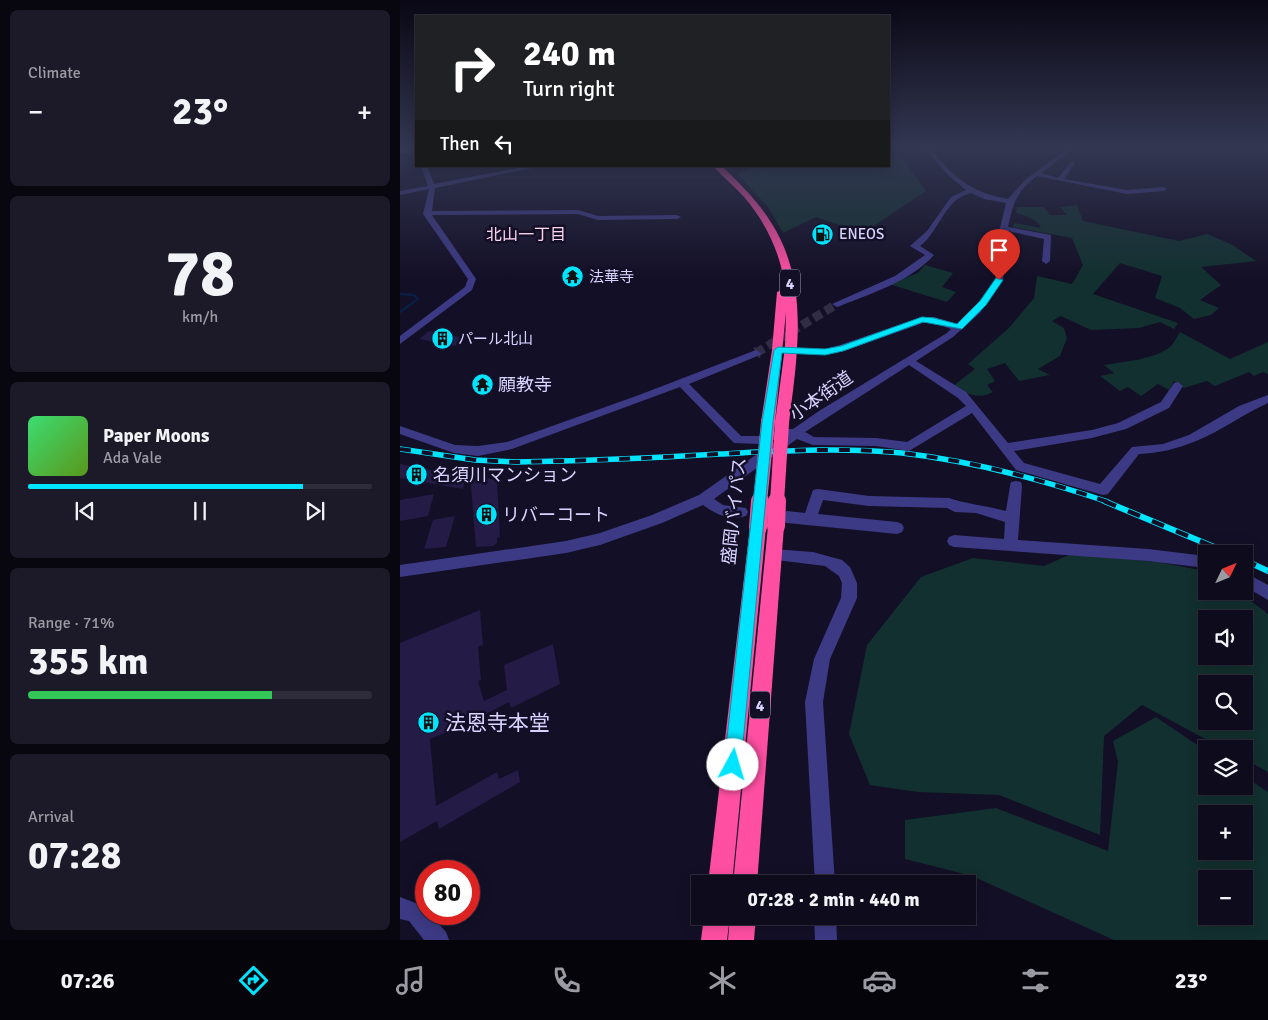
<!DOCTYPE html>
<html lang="en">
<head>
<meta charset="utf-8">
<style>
	:root { --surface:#0e0b1c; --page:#1c1929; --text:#f1f3f6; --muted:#9b9ba3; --line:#2e2b3b; --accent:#00e5ff }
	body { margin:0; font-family:Signika,"Noto Sans JP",sans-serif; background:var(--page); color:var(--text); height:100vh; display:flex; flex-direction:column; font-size:19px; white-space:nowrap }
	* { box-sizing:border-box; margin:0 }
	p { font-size:16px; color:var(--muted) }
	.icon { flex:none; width:28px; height:28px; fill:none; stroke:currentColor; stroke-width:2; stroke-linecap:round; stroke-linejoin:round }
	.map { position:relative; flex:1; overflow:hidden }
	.panel { display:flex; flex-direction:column; gap:10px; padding:10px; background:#08060f; width:400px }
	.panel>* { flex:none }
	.banner { position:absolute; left:15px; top:15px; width:475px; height:152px; border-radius:0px; box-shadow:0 2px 12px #0003,0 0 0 1px var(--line); background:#202124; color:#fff; overflow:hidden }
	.needle { width:32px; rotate:47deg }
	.buttons { position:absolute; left:798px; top:545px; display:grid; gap:10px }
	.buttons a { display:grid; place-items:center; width:55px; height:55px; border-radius:0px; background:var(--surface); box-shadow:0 2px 12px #0003,0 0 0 1px var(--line); font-size:25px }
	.speed { position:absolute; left:15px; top:860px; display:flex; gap:10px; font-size:25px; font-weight:700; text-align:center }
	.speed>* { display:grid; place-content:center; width:65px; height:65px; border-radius:50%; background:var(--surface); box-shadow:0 2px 12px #0003,0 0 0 1px var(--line); line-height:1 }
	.speed .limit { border:8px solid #d22; background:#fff; color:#111 }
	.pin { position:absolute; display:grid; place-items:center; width:42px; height:42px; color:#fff; margin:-51px -21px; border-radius:50% 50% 50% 0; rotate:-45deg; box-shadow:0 0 5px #0007 }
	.pin .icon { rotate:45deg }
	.me { position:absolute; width:55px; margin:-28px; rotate:6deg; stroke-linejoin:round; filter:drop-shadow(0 0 4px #0008) }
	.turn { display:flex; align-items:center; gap:18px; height:105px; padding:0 25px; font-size:22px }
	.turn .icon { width:65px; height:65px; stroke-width:2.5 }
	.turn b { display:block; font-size:35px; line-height:42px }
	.then { display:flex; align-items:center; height:48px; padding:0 25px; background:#0003; gap:10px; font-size:19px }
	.big { font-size:38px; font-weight:700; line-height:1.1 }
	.panel .tile { flex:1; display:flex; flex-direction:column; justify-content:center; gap:8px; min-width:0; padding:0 18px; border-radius:8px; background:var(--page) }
	.panel .dial { align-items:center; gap:0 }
	.dial b { font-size:65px; line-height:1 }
	.song { display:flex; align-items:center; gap:15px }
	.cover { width:60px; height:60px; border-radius:8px; background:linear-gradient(135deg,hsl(140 70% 55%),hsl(90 70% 35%)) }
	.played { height:5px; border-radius:2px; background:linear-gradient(90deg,var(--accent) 80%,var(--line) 80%) }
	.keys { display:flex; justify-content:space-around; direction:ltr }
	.heat { display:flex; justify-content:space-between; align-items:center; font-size:28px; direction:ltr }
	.charge { height:8px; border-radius:4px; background:linear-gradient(90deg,#34c759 71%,var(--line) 0) }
	.trip { position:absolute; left:291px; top:875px; width:285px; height:50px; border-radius:0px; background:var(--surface); box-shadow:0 2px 12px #0003,0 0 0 1px var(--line); font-weight:700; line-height:50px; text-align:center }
	.dock { display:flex; height:80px; justify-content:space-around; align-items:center; background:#06040b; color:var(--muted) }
	.dock .icon { width:35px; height:35px }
	.dock .current { color:var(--accent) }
	.dock b { font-size:22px; color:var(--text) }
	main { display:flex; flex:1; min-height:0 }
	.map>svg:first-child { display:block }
	.green { fill:#12302f; fill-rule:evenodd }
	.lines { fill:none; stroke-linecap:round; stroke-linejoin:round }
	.stream { stroke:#0a1f44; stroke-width:2.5 }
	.building { fill:#241b47 }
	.minor-tunnel-far1 { stroke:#312d47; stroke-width:9; stroke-dasharray:9 4.5; stroke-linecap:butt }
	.minor-tunnel { stroke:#312d47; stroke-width:12; stroke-dasharray:12 5.5; stroke-linecap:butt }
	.minor { fill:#3d3a85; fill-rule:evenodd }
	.highway { fill:#ff4fa3; fill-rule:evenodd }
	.rail-far1-casing { stroke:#00e5ff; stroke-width:5.5 }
	.rail-casing { stroke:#00e5ff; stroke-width:6 }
	.rail-far1 { stroke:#130f26; stroke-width:4; stroke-dasharray:11; stroke-linecap:butt }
	.rail { stroke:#130f26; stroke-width:4.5; stroke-dasharray:13; stroke-linecap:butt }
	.highway-bridge-far1 { stroke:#ff4fa3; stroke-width:14 }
	.highway-bridge { stroke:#ff4fa3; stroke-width:18 }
	.route { fill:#00e5ff; stroke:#0095a6 }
	.labels { text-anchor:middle; stroke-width:5; stroke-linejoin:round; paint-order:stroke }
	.far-poi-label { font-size:15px; fill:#d9d4ff; stroke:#130f26; text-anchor:start }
	.far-neighbourhood-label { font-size:16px; fill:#ffd6f0; stroke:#130f26 }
	.shield { fill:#130f26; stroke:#9e99be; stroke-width:1 }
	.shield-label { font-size:16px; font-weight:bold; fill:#d9d4ff }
	.poi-label { font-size:18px; fill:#d9d4ff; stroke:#130f26; text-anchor:start }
	.street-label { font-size:18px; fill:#d9d4ff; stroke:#130f26 }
	.near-poi-label { font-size:21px; fill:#d9d4ff; stroke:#130f26; text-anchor:start }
</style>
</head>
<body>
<main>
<section class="panel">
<div class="tile"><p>Climate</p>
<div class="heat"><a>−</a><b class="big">23°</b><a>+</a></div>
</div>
<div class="tile dial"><b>78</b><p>km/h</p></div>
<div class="tile">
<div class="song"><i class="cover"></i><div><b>Paper Moons</b><p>Ada Vale</p></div></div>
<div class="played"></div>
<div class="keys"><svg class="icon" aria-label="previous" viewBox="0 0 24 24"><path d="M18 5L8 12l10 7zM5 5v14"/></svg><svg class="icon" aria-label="pause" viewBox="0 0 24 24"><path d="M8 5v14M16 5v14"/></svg><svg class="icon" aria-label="next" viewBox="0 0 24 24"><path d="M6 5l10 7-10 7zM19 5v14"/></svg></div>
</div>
<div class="tile"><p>Range · 71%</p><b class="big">355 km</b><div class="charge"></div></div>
<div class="tile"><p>Arrival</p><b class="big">07:28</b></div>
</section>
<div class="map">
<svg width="868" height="940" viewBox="0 0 868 940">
	<rect width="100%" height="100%" fill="#130f26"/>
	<!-- green -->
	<g class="green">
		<polygon points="489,147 500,155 526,191 463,233 416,217 383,233 369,208 337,174 356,166 489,166"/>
		<path d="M677,205L683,221L779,241L807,234L831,244L856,261L801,267L821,285L800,300L819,308L811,315L794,319L780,308L755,298L762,276L720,263L693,294L778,323L774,329L760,322L739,328L691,330L661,316L652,321L664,328L667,338L660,356L638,369L650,375L619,381L605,363L587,369L595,381L587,385L593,392C578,400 567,394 553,386L575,369L568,364L609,328L634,298L637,276L672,284L683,265L672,238L613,227L614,223L641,228C637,218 625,216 616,213L617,207H643L650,215H667L660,207Z"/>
		<polygon points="525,265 553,273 542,287 556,292 547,302 489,284 518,273"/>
		<path d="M780,332L830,359L868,342V374L863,372L854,376L849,372L815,386L807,381L784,388L774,381L769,390L758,384L741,396L728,387L720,391L700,376L714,373L704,365C722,362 759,359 772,345C775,341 777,336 780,332Z"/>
		<path d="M671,554L757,562L806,571V591H838L868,614V772L844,759V749H824L742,705L704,736L700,835L599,795L518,792L470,785L449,734L467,645L521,577L573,558L644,566ZM806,619H844V656H806ZM806,684H844V721H806Z"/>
		<path d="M756,717L806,751V786H844V776L868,792V940H714L572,876L505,859V820L596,808L708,851L718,762L713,741ZM806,814H844V851H806ZM806,879H844V916H806Z"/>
	</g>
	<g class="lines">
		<!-- stream -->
		<polyline class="stream" points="0,294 14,295 18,299 0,312"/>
	</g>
	<!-- building -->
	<g class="building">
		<polygon points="29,331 65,338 55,346 19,339"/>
		<polygon points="0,464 47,473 67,475 63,489 0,478"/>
		<polygon points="70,475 97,480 100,537 97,538 97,543 93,546 76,547"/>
		<polygon points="34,494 28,516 0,521 0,500"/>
		<polygon points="55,516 46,547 24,549 33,520"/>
		<polygon points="80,610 83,645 78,647 81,680 78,681 84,701 107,690 104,665 153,644 160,684 111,708 109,702 78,718 76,714 47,728 47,732 30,739 36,806 97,772 99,779 118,770 120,782 39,829 37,821 0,842 0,643"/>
	</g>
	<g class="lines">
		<!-- minor-tunnel-far1 -->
		<polyline class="minor-tunnel-far1" points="356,353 437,304"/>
		<!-- minor-tunnel -->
		<polyline class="minor-tunnel" points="356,353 358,352"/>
		<!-- minor -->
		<g class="minor">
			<path d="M523,147H529C553,177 570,192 608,199L626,179L670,147H676L641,173L658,178L672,161L675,163L664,179L727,190L764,187L767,189L764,191L727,194L637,176C617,191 613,203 608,227L651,235L650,261L646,264L642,261L644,239L608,231L603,280L580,313L553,337L516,361L566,392L608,443L692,430L718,423L761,402L774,383L778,382L783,386L769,408L726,429L692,438L614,451L624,463L700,484L732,447L763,444L789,435L839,406L868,395V403C843,414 821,431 796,441C777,449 759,453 739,454L708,494L703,495L616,470L572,413L509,451L476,446L413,445L397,439L314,499L323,505L346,508L348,512L346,516C330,521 315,514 303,505L262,523L200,545L166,553L0,577V565L166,541L200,533L252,515L299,495L380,438L360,444L334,443L280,387L112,449L78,456L54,453L0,434V426L55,445L78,446L107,442L239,395L356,350L361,353L360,355L289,384L341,436H360L384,429H393L419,411L547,333L551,329L533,323H523L447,350L425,355L378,353L373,350L378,347L425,349L440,345L522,317H534L557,324L574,309L595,280L600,228L606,203L584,199L571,193C544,199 540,231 520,246L534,255C511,281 472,293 440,306L437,307L432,304L495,276L525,255L510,246L527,231L551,197L566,190L548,175ZM509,365L558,398L566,406L507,442L476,438L414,437L405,432Z"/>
			<polygon points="16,148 16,152 0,154 0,150"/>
			<polygon points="21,166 27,166 34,184 128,166 142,166 35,188 32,211 178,210 198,216 277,215 281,217 277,219 198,220 178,214 32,215 76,279 72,290 0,344 0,336 65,287 68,279 23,214 29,189 0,195 0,191 28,186"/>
			<path d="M616,481L621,482L622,486L618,540L748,549L806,556V568L748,561L554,547L549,545L547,541L549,537L554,535L604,539L605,522L576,513L555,512L547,508L469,506L423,500L418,514L497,522L502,524L504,528L502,532L497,534L387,523L382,521L380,517L382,513L387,511L405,513L413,490L418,489L469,496L549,498C567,504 587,506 606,511L610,486L611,482Z"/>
			<polygon points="373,549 413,552 442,560 450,567 457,583 457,598 430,659 423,702 435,884 415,884 405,702 414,659 441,598 442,583 439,576 425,566 368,559 366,555 368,551"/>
			<polygon points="844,572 868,585 868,600 844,586"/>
			<polygon points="0,897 23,906 26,914 30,914 46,932 49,940 24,940 9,921 0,919"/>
			<polygon points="414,916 436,916 437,940 415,940"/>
		</g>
		<!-- highway -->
		<g class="highway">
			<path d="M313,166H322C340,184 359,202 372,224C410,284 397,357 389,423L382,428L375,423L385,347L386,312L375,422L368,427L361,422L372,350L377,292L385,289C382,256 366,222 344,197C334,186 323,177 313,166Z"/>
			<polygon points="376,519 382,521 384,526 357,884 333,884 368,526 370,521"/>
			<polygon points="358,520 364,522 366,527 332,884 308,884 350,527 352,522"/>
			<polygon points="304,916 330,916 327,940 301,940"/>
			<polygon points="330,916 356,916 354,940 328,940"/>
		</g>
		<defs>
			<path id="rail-far1" d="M0,449L75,460L116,462C184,461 252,458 320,454C381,451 442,447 502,453C573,461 640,479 708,502"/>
			<g id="rail">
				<polyline points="704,501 831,554"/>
				<polyline points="844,560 868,571"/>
			</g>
		</defs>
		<!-- rail-far1 casing -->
		<use href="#rail-far1" class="rail-far1-casing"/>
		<!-- rail casing -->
		<use href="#rail" class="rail-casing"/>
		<!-- rail-far1 -->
		<use href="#rail-far1" class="rail-far1"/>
		<!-- rail -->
		<use href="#rail" class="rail"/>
		<!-- highway-bridge-far1 -->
		<g class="highway-bridge-far1">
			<polyline points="360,502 368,422"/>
			<polyline points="377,502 382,423"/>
		</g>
		<!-- highway-bridge -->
		<g class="highway-bridge">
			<polyline points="376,526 377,501"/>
			<polyline points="358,527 360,501"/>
		</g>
	</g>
	<!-- sky -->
	<linearGradient id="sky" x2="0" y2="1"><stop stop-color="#0a0815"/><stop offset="0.53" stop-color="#333752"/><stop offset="1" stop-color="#333752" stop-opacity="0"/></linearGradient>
	<rect width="868" height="278" fill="url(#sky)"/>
	<!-- route -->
	<polygon class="route" points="596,278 603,280 586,305 562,329 523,322 443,351 425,355 382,353 373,422 341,765 339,771 333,773 327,771 324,765 362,422 374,350 378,347 425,349 441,346 522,317 534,318 557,324 580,301"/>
	<!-- icons -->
	<defs>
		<symbol id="fuel-disc" viewBox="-11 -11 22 22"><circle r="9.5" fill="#00e5ff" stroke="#130f26"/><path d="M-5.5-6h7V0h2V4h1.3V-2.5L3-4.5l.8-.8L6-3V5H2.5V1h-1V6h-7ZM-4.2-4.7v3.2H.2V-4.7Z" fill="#111"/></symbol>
		<symbol id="temple-disc" viewBox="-11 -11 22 22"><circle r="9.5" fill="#00e5ff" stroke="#130f26"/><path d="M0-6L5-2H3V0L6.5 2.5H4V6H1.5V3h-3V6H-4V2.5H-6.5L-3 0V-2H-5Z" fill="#111"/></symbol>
		<symbol id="building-disc" viewBox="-11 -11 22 22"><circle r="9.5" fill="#00e5ff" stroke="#130f26"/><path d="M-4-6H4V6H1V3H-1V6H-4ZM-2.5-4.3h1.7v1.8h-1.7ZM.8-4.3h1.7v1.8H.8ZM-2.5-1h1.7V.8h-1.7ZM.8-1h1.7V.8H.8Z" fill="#111"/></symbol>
	</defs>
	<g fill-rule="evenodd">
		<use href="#fuel-disc" x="410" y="222" width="25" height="25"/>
		<use href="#temple-disc" x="160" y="264" width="25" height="25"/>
		<use href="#building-disc" x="30" y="326" width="25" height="25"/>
		<use href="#temple-disc" x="70" y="372" width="25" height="25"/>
		<use href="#building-disc" x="4" y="462" width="25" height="25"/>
		<use href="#building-disc" x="74" y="502" width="25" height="25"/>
		<use href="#building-disc" x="16" y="710" width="25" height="25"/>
	</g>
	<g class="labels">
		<!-- far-poi labels -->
		<g class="far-poi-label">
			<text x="439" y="239">ENEOS</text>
			<text x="189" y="282">法華寺</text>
			<text x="58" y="344">パール北山</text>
		</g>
		<!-- far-neighbourhood labels -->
		<g class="far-neighbourhood-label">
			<text x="126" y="240">北山一丁目</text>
		</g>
		<!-- shield labels -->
		<g class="shield">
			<rect x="380" y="269.5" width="20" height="27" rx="4"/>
			<rect x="350" y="691.5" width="20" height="27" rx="4"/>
		</g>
		<g class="shield-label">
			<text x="390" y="289">4</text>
			<text x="360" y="711">4</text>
		</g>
		<!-- poi labels -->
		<g class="poi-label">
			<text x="98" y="391">願教寺</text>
			<text x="33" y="481">名須川マンション</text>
			<text x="102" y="521">リバーコート</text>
		</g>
		<!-- street labels -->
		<g class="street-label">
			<text transform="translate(421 396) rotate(-35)" y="6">小本街道</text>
			<text transform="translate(334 511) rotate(-84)" y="6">盛岡バイパス</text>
		</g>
		<!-- near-poi labels -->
		<g class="near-poi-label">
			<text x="45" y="730">法恩寺本堂</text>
		</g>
	</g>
</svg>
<div class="buttons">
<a><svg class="needle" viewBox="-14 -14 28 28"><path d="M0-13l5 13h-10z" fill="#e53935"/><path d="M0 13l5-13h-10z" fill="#9b9ba3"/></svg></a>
<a><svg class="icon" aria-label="sound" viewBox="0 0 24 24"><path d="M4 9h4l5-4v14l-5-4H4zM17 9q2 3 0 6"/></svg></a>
<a><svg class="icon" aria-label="search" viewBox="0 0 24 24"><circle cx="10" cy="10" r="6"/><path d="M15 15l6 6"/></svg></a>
<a><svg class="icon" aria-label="layers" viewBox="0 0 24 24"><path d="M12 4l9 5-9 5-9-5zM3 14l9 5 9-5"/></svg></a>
<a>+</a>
<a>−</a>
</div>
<div class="speed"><div class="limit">80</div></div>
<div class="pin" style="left:599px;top:280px;background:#d93025"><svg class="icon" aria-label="arrive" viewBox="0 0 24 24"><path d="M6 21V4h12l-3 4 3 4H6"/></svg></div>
<svg class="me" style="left:333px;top:765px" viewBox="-20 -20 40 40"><circle r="19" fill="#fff"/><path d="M0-13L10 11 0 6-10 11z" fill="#00e5ff"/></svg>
<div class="trip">07:28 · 2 min · 440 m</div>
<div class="banner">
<div class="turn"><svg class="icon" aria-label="right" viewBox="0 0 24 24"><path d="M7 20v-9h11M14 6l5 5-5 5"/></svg><div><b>240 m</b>Turn right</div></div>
<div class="then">Then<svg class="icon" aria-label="left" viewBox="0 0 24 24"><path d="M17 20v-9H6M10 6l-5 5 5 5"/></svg></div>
</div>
</div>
</main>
<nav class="dock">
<b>07:26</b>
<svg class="icon current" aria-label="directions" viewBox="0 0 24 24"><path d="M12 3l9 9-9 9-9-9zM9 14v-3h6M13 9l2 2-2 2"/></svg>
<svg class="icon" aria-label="music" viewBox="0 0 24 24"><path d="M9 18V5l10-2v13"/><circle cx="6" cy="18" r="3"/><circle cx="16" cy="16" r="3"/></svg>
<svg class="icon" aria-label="phone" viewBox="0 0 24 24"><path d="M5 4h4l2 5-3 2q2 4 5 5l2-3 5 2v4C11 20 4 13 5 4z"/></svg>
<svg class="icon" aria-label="climate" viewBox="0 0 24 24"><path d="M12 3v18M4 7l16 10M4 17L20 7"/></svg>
<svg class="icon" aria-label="car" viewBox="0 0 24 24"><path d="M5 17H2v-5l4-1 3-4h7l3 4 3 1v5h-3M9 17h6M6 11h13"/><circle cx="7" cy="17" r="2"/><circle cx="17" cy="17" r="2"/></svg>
<svg class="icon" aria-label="filters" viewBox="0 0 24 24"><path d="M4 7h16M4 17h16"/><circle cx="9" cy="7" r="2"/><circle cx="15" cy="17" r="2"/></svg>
<b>23°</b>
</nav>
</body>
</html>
